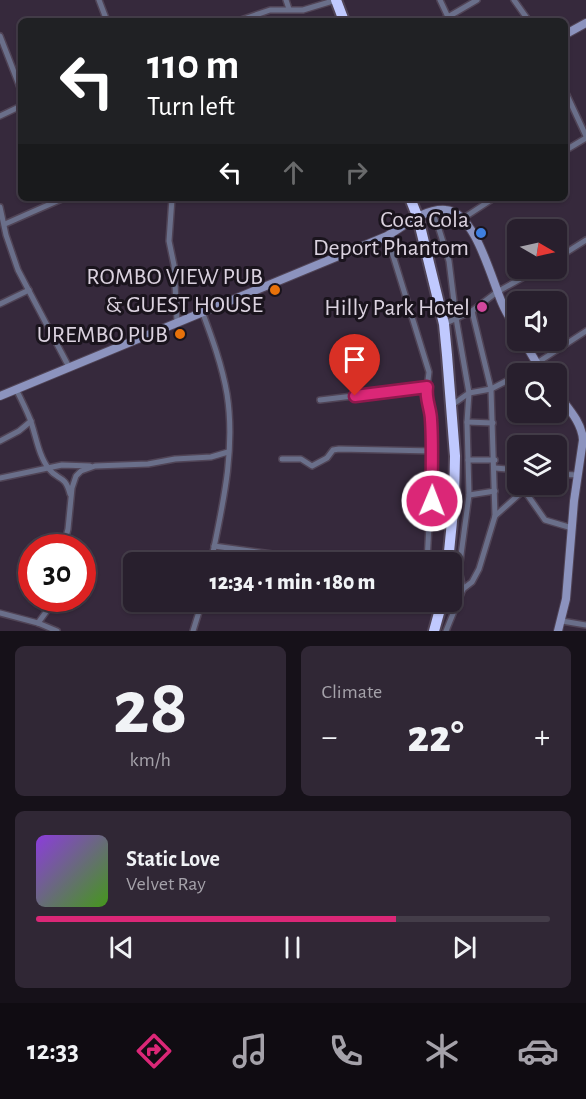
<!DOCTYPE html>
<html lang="en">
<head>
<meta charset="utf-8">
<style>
	:root { --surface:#281f2d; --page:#302735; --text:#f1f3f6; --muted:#a5a2aa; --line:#443d49; --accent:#db2777 }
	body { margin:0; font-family:"Alegreya Sans",sans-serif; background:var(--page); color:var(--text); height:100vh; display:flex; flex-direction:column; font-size:22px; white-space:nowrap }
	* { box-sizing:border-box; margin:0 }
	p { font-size:20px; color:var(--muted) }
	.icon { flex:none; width:33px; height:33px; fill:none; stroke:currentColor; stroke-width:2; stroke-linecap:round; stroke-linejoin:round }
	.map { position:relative; height:631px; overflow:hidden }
	.panel { display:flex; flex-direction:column; gap:15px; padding:15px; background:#161119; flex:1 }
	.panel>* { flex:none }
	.top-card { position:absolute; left:18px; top:18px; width:550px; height:183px; border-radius:9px; box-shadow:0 2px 4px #0004,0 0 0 2px var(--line); background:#202124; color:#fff; overflow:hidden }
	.needle { width:39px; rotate:99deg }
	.buttons { position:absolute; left:507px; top:219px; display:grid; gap:12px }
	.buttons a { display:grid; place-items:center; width:60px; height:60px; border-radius:9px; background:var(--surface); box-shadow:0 2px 4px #0004,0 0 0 2px var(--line); font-size:30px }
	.speed { position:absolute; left:18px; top:534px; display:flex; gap:12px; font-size:30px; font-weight:700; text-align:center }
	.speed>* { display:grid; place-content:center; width:78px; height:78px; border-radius:50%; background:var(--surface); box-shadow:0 2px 4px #0004,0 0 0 2px var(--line); line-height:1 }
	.speed .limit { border:9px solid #d22; background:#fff; color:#111 }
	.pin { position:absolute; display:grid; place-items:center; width:51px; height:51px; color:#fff; margin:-62px -26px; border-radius:50% 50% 50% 0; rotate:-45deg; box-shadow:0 0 6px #0007 }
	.pin .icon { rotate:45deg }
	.me { position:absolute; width:66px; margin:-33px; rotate:1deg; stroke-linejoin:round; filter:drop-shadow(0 0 4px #0008) }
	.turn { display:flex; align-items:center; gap:21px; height:126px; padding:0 30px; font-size:27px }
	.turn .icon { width:78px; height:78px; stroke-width:2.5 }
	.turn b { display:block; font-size:42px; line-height:51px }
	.lanes { display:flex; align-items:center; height:57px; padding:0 30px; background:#0003; justify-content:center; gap:30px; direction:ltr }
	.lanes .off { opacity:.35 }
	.big { font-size:45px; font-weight:800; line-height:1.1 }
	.panel .widget { flex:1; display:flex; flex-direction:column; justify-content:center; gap:9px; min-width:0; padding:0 21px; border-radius:9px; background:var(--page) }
	.panel .dial { align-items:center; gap:0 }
	.dial b { font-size:78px; line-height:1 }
	.song { display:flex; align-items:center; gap:18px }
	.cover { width:72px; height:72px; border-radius:9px; background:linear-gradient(135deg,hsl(270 70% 55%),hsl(100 70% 35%)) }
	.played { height:6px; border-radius:3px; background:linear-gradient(90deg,var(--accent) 70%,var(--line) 70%) }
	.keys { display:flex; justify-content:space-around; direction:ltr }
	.heat { display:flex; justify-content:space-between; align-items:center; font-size:33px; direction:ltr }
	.panel .tiles { flex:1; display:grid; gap:15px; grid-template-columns:1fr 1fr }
	.widget:last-child { grid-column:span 2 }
	.trip { position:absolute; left:123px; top:552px; width:339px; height:60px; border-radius:9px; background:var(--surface); box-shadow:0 2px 4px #0004,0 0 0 2px var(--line); font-weight:800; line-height:60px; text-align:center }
	.tabs { display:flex; height:96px; justify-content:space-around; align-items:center; background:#100c12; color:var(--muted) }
	.tabs .icon { width:42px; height:42px }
	.tabs .active { color:var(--accent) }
	.tabs b { font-size:27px; color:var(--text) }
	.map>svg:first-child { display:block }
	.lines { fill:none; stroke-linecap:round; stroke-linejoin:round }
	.street-casing { stroke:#504456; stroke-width:8 }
	.secondary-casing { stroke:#504456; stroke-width:10 }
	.highway-casing { stroke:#504456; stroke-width:14 }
	.street { stroke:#6a6f8a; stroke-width:5 }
	.secondary { stroke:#8c93be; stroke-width:8 }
	.highway { stroke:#c0c9fe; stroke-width:10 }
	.route-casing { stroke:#8e194d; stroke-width:15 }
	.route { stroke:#db2777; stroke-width:10 }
	.shop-dot { fill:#3f7fe0; stroke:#1a141d; stroke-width:2 }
	.food-dot { fill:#e8710a; stroke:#1a141d; stroke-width:2 }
	.hotel-dot { fill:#d1479c; stroke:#1a141d; stroke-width:2 }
	.labels { text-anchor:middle; stroke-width:6; stroke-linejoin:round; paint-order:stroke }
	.poi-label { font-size:24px; fill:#dbd2df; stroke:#1a141d; text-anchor:end }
</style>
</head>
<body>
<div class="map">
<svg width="586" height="631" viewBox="0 0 586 631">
	<rect width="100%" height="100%" fill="#36293c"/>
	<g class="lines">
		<defs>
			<g id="street">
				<polyline points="99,0 107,21"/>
				<polyline points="286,0 289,9"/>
				<polyline points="440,0 448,17"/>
				<polyline points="514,0 529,21"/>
				<polyline points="238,21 270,10 303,10 336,0"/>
				<polyline points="441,21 477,0"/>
				<polyline points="0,36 21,90"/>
				<polyline points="566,93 586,136"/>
				<polyline points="0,116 21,106"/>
				<polyline points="566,150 586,138"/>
				<polyline points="172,198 169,241 174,265 177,321"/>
				<polyline points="0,207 6,235 18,270 69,367"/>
				<polyline points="431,211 438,226 449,261 456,318 469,393 467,422 469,495 459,570 463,589"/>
				<polyline points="462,219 494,198"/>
				<polyline points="5,224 64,198"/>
				<polyline points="387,236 429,372 426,397 431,416 433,451 427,562"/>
				<polyline points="556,259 586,240"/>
				<polyline points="0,304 29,290"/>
				<path d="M202,311C212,338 222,365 227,394C236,451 222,508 211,562"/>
				<polyline points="444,324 472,311 497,292 540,268"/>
				<polyline points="520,374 586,331"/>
				<path d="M16,389C21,399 26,409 30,419C36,435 38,455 49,469C58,481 65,474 70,494"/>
				<polyline points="320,400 427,387"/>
				<polyline points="452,405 469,393 491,389 518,375"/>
				<polyline points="467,422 493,423"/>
				<polyline points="0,441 19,431 31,421"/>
				<polyline points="282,459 301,459 312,466 327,458 333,450 339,449 433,451"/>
				<polyline points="468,460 495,460"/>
				<polyline points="495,468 518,470"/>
				<polyline points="556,474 578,475"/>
				<polyline points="0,478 62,465 90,466"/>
				<polyline points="524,490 535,484"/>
				<polyline points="469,495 495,491"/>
				<polyline points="432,501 454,501"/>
				<polyline points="495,516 524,490 545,520 572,528"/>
				<polyline points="214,546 331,562"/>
				<polyline points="63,548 68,529 72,488 76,476 81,471 95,466 148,464 175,459 211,457 228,452"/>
				<polyline points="0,613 38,623 57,631"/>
				<polyline points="562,621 586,625"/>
				<polyline points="38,623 46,612 51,598"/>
				<polyline points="193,631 202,602"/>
				<polyline points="446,631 463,589 472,582 479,569 495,516 491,389 472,311"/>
			</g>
			<g id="secondary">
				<polyline points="566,34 586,23"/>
				<polyline points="523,340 543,374"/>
				<path d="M556,392C567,407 582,422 583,440L574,501L566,599L558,631"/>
				<path d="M0,396L387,236C404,226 425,208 446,210C475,212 492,281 502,303C506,313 512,322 518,331"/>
			</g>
			<g id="highway">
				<polyline points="336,0 344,21"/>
				<polyline points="410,198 418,218 444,324 447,355 455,456 454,501 448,562"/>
				<polyline points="434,631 442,602"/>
			</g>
		</defs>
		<!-- street casing -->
		<use href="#street" class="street-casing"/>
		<!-- secondary casing -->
		<use href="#secondary" class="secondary-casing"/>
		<!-- highway casing -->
		<use href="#highway" class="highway-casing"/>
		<!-- street -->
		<use href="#street" class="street"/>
		<!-- secondary -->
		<use href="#secondary" class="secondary"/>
		<!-- highway -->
		<use href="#highway" class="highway"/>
	</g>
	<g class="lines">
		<defs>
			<path id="route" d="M355,396L427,387C425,399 431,409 431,420C433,447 431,474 432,501"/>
		</defs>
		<!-- route casing -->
		<use href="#route" class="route-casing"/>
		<!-- route -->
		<use href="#route" class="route"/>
	</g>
	<!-- markers -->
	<circle class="shop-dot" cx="481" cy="233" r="6"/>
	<g class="food-dot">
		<circle cx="275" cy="290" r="6"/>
		<circle cx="180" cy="334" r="6"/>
	</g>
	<circle class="hotel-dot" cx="482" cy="307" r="6"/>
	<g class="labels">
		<!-- poi labels -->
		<g class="poi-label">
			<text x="469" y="227">Coca Cola<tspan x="469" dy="28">Deport Phantom</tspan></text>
			<text x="263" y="284">ROMBO VIEW PUB<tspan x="263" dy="28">&amp; GUEST HOUSE</tspan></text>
			<text x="470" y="315">Hilly Park Hotel</text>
			<text x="168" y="342">UREMBO PUB</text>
		</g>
	</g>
</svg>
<div class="buttons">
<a><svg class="needle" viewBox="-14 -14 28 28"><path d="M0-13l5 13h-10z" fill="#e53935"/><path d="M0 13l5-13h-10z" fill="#a5a2aa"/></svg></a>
<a><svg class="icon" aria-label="sound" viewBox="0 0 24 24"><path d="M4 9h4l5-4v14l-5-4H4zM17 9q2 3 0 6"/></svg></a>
<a><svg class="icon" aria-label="search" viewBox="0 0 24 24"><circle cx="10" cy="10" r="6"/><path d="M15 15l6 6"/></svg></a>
<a><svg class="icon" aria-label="layers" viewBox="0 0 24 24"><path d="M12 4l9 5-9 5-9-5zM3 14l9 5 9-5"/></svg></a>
</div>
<div class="speed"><div class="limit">30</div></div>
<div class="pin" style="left:355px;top:396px;background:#d93025"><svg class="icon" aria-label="arrive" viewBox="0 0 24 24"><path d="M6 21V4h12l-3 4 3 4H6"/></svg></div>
<svg class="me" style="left:432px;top:501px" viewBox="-20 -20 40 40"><circle r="17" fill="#db2777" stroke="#fff" stroke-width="3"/><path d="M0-11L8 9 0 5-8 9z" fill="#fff"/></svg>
<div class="trip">12:34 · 1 min · 180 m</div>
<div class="top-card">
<div class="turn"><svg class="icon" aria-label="left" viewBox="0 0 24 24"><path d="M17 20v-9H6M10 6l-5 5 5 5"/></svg><div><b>110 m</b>Turn left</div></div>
<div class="lanes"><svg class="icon" aria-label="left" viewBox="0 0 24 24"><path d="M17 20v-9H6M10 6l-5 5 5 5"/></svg><svg class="icon off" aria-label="ahead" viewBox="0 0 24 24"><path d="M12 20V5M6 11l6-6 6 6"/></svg><svg class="icon off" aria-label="right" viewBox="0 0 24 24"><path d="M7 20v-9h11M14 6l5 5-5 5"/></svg></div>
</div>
</div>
<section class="panel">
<div class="tiles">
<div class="widget dial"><b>28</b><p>km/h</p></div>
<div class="widget"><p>Climate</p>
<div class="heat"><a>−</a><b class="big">22°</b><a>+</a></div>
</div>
<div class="widget">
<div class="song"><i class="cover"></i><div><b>Static Love</b><p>Velvet Ray</p></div></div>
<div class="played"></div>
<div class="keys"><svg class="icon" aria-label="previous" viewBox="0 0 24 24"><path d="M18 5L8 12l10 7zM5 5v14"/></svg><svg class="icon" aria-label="pause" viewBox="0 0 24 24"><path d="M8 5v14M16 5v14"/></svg><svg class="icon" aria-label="next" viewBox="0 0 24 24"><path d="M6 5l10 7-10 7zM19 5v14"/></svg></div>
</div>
</div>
</section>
<nav class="tabs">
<b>12:33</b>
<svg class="icon active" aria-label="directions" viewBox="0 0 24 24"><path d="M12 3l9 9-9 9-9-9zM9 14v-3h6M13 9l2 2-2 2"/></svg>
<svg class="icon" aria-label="music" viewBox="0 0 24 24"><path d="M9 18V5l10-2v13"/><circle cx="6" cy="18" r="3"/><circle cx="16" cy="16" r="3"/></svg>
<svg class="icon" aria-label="phone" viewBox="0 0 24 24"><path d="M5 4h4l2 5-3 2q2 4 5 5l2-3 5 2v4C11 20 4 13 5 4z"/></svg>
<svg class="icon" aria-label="climate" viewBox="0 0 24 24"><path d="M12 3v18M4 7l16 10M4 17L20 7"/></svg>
<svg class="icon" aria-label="car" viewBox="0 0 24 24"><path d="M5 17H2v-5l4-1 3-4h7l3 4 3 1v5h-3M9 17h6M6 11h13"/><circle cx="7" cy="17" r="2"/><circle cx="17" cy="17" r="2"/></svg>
</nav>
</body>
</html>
